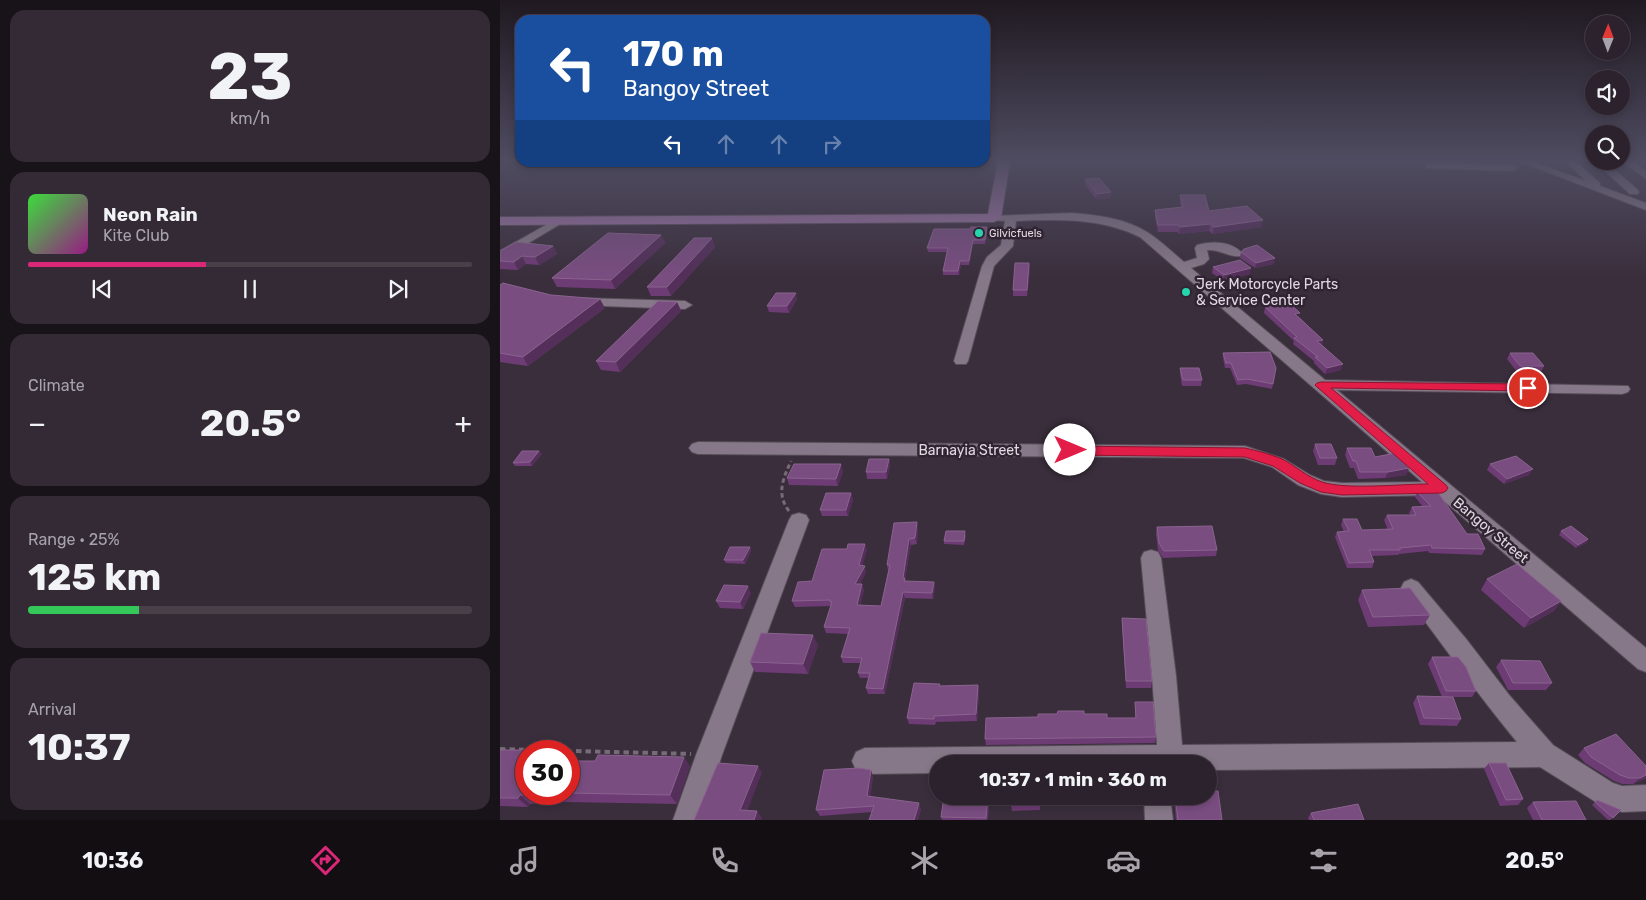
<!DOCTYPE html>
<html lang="en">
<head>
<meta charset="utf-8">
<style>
	:root { --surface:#2c222d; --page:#342a35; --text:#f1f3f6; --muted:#a6a4aa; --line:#483f49; --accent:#db2777 }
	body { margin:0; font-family:Rubik,sans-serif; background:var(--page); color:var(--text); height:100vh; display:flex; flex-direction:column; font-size:19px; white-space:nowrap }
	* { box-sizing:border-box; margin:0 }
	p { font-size:16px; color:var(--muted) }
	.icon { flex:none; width:28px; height:28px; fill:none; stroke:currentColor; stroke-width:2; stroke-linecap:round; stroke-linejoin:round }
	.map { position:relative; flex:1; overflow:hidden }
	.panel { display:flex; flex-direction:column; gap:10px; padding:10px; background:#181319; width:500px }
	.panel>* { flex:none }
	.top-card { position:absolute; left:15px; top:15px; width:475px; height:152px; border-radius:15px; box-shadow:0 2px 8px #0003,0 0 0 1px var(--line); background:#1a4fa0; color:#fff; overflow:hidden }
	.needle { width:32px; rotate:1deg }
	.fabs { position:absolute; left:1085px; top:15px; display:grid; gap:10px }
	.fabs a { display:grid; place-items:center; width:45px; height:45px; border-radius:50%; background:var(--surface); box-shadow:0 2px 8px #0003,0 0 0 1px var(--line); font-size:25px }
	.speed { position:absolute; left:15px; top:740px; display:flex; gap:10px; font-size:25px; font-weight:700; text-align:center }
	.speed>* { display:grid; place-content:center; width:65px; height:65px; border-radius:50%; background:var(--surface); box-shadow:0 2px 8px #0003,0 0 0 1px var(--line); line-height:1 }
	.speed .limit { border:8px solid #d22; background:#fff; color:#111 }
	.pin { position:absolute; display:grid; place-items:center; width:42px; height:42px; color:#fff; margin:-21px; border:2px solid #fff; border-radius:50%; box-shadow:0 1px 5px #0007 }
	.me { position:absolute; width:55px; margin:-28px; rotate:90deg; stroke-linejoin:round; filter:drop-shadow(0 0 4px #0008) }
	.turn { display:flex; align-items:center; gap:18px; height:105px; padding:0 25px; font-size:22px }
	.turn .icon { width:65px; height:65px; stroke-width:2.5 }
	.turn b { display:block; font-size:35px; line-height:42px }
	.lanes { display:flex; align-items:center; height:48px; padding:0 25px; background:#0003; justify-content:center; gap:25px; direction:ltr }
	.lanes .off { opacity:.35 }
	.big { font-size:38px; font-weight:700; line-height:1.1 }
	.panel .card { flex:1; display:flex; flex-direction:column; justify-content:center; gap:8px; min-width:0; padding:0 18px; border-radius:15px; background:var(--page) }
	.panel .dial { align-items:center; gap:0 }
	.dial b { font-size:65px; line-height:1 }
	.song { display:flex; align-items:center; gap:15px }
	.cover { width:60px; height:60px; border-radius:8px; background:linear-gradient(135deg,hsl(120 70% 55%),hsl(310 70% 35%)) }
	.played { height:5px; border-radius:2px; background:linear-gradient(90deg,var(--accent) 40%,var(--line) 40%) }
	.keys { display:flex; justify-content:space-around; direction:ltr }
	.heat { display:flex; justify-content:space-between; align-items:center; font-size:28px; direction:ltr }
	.charge { height:8px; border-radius:4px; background:linear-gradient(90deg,#34c759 25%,var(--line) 0) }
	.trip { position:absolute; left:429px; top:755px; width:288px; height:50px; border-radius:25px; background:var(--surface); box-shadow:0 2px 8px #0003,0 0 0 1px var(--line); font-weight:700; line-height:50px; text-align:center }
	.menu { display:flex; height:80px; justify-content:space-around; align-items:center; background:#120e12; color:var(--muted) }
	.menu .icon { width:35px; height:35px }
	.menu .active { color:var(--accent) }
	.menu b { font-size:22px; color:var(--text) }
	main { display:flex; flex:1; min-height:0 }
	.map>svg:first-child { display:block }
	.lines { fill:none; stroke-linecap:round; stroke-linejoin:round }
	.minor-casing { stroke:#574d58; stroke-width:2 }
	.major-casing { stroke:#574d58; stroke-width:2 }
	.path-far1 { stroke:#766b77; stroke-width:3; stroke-dasharray:4.5 3; stroke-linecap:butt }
	.path { stroke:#766b77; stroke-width:4; stroke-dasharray:5.5 4; stroke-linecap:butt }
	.minor { fill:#867888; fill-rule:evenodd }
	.major { fill:#9a72a1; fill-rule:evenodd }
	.wall { fill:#6d3c74 }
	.shaded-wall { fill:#532f59 }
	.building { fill:#794d80; stroke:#8a638f }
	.route { fill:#e11d48; stroke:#92132f }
	.poi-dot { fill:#27d5ad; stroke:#302432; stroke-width:2 }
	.labels { text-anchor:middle; stroke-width:5; stroke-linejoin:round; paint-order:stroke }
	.far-poi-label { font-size:11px; fill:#e1d9e2; stroke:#302432; text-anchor:start }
	.poi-label { font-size:14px; fill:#e1d9e2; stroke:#302432; text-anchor:start }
	.street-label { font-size:14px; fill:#e1d9e2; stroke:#302432 }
</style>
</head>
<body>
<main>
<section class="panel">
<div class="card dial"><b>23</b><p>km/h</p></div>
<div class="card">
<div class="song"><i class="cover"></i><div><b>Neon Rain</b><p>Kite Club</p></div></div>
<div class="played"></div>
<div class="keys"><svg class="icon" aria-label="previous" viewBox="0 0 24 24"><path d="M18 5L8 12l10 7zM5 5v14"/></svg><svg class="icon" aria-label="pause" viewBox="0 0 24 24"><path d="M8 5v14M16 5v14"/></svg><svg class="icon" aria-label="next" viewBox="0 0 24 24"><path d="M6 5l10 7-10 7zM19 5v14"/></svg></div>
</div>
<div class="card"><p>Climate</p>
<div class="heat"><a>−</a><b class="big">20.5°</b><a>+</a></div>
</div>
<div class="card"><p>Range · 25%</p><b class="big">125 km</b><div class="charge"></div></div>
<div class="card"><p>Arrival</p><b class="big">10:37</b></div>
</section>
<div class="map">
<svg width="1146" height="820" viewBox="0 0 1146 820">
	<rect width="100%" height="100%" fill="#3a2e3c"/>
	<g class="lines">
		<defs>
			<g id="minor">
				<polygon points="1018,161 1031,161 1086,181 1065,161 1075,161 1100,183 1100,186 1146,203 1146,210"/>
				<polygon points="1094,161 1105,161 1138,190 1139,192 1138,194 1130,194"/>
				<polygon points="1122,161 1133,161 1146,171 1146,179"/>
				<polygon points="929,163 1013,165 1018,168 1013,171 926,168 926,164"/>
				<path d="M571,213C597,215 624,218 647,232C660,240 672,252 684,262L697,258L695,248L697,245C712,241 731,241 742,253L740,256C730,258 720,249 707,250L709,259L704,264L691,268L825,380L1128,386L1130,389L1128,392L1122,394L837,390L1146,648V672L1138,669L937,495L842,497L821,494L798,485L772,467L744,458L198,454L192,452L189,448L192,444L198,442L745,446L784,459L810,475L824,481L842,483L922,482L640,237C601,218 559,219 516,221L513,246L494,266L468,361L466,364H456L454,361L482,266L487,257L501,245L505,221L490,220L488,218L490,216Z"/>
				<polygon points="58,218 64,221 62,223 0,260 0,251"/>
				<polygon points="80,298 185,301 192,305 185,309 75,305 73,302 75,299"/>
				<polygon points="299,513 306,515 309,520 222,755 201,820 173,820 196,755 289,520 292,515"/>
				<path d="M651,550L658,552L661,558L676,676L682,745L1017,742C977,694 942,643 904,594L901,588L904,582L911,579L918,582L967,640L1010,696L1053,745L1113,783L1122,786L1146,785V811L1122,812L1099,804L1040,767L708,770V764H438V773L365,774L356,770L352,761L356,752L365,748L657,745L652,676L641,558L644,552Z"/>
				<polygon points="644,796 670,796 673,820 645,820"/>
			</g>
			<polygon id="major" points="498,161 510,161 501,218 494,222 0,225 0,217 488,214"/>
		</defs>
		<!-- minor casing -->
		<use href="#minor" class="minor-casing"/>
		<!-- major casing -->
		<use href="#major" class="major-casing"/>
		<!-- path-far1 -->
		<path class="path-far1" d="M289,511C276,494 283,479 291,461"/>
		<!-- path -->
		<polyline class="path" points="0,749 191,754"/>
		<!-- minor -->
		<use href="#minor" class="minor"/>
		<!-- major -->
		<use href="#major" class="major"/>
	</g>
	<!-- wall -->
	<g class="wall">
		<polygon points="585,179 611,198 596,199 585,185"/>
		<polygon points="680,195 709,211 762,227 713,234 709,231 679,234 677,232 658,232 655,217 655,210 681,207 680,202"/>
		<polygon points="488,231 485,244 473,244 469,265 461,265 459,275 443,275 443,271 447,252 428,252 427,248"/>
		<polygon points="161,235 165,243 115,289 57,287 52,278"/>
		<polygon points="53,246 57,254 39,265 26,264 18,270 0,269 0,251"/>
		<polygon points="215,247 171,296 151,296 147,287"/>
		<polygon points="741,252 774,264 755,268 740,258"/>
		<polygon points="529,263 530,269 527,296 513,296 513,290"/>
		<polygon points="713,267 750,274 723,281 712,273"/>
		<polygon points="0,285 105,308 28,366 0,362"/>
		<polygon points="297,299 289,313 269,312 267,306"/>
		<polygon points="177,302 181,311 120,372 101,370 96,361"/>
		<polygon points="765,307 799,317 823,340 822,345 841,370 825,374 814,363 814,361 793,344 794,341 764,313"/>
		<polygon points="723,353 776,368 772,389 746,384 737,385 730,368 725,368 723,358"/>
		<polygon points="1010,353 1044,366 1041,372 1017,372 1007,359"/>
		<polygon points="680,368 702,380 701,386 682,386 680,374"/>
		<polygon points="815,444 837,458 835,465 818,465 813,451"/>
		<polygon points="847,448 875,457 909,468 906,475 885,478 858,479 854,468 850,468 845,455"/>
		<polygon points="39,451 42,454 32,466 15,466 13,463"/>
		<polygon points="389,459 390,466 387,479 367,479 366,472"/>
		<polygon points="990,464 1029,475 1004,484 987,470"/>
		<polygon points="343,471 338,486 289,485 287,478"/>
		<polygon points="917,492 985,549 982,555 929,553 928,551 899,554 898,555 872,556 874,562 872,568 847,568 835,537 837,532 844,532 841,525 843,519 862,530 888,530 884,520 887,515 911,515 909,513 912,507 923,507 915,497"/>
		<polygon points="351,493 353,500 348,516 322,516 320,510"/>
		<polygon points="657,527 717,550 716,556 663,558 658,550 656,534"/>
		<polygon points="418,528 417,544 411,545 405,579 406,581 434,582 435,588 433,599 405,598 385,694 368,694 366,688 369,678 360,678 358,673 361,663 343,663 341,657 348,634 326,633 324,627 331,606 295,607 292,601 347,549 367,550 362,565 366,572 360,584 364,590 360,605 381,606 388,571 387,565"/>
		<polygon points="1061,531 1088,539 1086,543 1076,548 1059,535"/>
		<polygon points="466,535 464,545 444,544 444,541"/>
		<polygon points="250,547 251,551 245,564 226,563 224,560"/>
		<polygon points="987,579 1061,601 1054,611 1024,628 981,590"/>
		<polygon points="862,590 930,615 924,625 868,627 858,600"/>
		<polygon points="251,593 243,609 220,608 216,601"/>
		<polygon points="622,618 652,681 651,688 626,688 622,625"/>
		<polygon points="318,645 308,674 255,672 250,662"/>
		<polygon points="932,657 976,691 972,697 952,697 961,719 957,726 920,725 913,703 917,696 942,697 928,664"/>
		<polygon points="1001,660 1052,683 1046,690 1008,690 996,667"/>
		<polygon points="478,685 479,692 477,721 436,722 435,725 409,724 407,718 440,686"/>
		<polygon points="635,702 656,737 655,743 486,745 485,739 538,717 584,714 607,718 635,718"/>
		<polygon points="1084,748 1146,766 1146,778 1133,784 1122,784 1114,781 1085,763 1078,755"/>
		<polygon points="0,750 45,750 46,751 26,751 26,794 69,794 69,761 190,766 177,804 66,802 30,804 28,807 0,806"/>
		<polygon points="989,763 1023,799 1018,805 1000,806 984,769"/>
		<polygon points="373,776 370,797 421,809 418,820 369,820 372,812 320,816 316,810"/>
		<polygon points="490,796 488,820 442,820 441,817"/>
		<polygon points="540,796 540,810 512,811 511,805"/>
		<polygon points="674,796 708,796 722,820 676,820"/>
		<polygon points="1097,800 1121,810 1110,820 1108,820 1092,805"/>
		<polygon points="1033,802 1086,820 1033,820 1027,808"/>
		<polygon points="811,813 864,820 809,820 808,818"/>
	</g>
	<!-- shaded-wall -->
	<g class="shaded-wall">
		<polygon points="611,192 611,198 596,199 597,194"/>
		<polygon points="763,220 762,227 713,234 714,227"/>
		<polygon points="710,224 709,231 679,234 680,227"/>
		<polygon points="487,227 488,231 485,244 485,240"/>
		<polygon points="161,235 165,243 115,289 111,280"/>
		<polygon points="212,238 215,247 171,296 167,287"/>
		<polygon points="473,240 473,244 469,265 469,261"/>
		<polygon points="53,246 57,254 39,265 35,257"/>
		<polygon points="22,256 26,264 18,270 14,262"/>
		<polygon points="775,258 774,264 755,268 756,263"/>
		<polygon points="460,261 461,265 459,275 458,271"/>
		<polygon points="529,263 530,269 527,296 527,290"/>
		<polygon points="751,268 750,274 723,281 724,275"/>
		<polygon points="296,293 297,299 289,313 287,306"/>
		<polygon points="100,299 105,308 28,366 23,357"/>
		<polygon points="177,302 181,311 120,372 116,362"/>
		<polygon points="823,340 822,346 817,341"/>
		<polygon points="843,364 841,370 825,374 827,368"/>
		<polygon points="39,451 42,454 32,466 30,462"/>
		<polygon points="389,459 390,466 387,479 386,472"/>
		<polygon points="341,464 343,471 338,486 336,479"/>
		<polygon points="909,468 906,475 885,478 888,472"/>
		<polygon points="1033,469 1029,475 1004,484 1007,479"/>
		<polygon points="351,493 353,500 348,516 346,510"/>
		<polygon points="417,522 418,528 417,544 415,538"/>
		<polygon points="409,539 411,545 405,579 406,584 406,587 403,578"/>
		<polygon points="1088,539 1086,543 1076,548 1078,545"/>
		<polygon points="365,544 367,550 361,571 359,565"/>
		<polygon points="250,547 251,551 245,564 243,560"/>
		<polygon points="365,566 366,572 357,590 355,584"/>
		<polygon points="434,582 435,588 433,599 432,593"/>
		<polygon points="362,584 364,590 359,611 357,605"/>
		<polygon points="248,586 251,593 243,609 240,602"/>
		<polygon points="403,592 405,598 385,694 383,689"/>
		<polygon points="1061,601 1054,611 1024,628 1031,618"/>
		<polygon points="313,635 318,645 308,674 303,664"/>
		<polygon points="478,685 479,692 477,721 476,714"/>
		<polygon points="184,757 190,766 177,804 170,795"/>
		<polygon points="258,766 262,773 245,817 240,810"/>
		<polygon points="371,770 373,776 370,802 367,796"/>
		<polygon points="1146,775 1146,778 1145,778 1133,784 1140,778"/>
		<polygon points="20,795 30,804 28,807 18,798"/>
		<polygon points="488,796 490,796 488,820 487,820"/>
		<polygon points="419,803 421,809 418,820 414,820"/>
		<polygon points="257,811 262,818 261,820 254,820"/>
	</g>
	<!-- building -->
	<g class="building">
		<polygon points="599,178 611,192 597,194 585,179"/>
		<polygon points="680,195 705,195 709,211 747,206 763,220 714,227 710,224 680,227 678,225 658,225 655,210 683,207"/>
		<polygon points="471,227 487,227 485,240 473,240 469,261 460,261 458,271 443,271 448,248 427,248 434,229 470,229"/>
		<polygon points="108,233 161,235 111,280 52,278"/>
		<polygon points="194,238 212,238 167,287 147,287"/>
		<polygon points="16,242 53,246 35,257 22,256 14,262 0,261 0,251"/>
		<polygon points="757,245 775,258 756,263 741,252 744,249"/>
		<polygon points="740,260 751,268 724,275 713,267"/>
		<polygon points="515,263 529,263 527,290 513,290"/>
		<polygon points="3,283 51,295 100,299 23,357 0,353 0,285"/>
		<polygon points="276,293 296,293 287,306 267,306"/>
		<polygon points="158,301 177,302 116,362 96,361"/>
		<polygon points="789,303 800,313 795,314 823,340 817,341 843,364 827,368 815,357 818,357 794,338 797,337 765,307"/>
		<polygon points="770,352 776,368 773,384 747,379 738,380 731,363 726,363 723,353"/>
		<polygon points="1010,353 1033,353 1044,366 1020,366"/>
		<polygon points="680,368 699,368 702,380 683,380"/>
		<polygon points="815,444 831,444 837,458 820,458"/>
		<polygon points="847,448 871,448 875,457 896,453 909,468 888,472 860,472 856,461 853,461"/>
		<polygon points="22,451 39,451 30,462 13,463"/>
		<polygon points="1016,456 1033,469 1007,479 990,464"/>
		<polygon points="369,459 389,459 386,472 366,472"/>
		<polygon points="294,464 341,464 336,479 287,478"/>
		<polygon points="937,491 967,534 978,534 985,549 932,548 931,545 900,548 900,550 869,550 874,562 849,563 837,532 849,531 843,519 857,519 862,530 893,529 887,515 916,515 912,507 931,506 917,492"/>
		<polygon points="326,493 351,493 346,510 320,510"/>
		<polygon points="417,522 415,538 409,539 403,578 405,578 404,581 434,582 432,593 403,592 383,689 366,688 370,673 358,673 362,658 341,657 350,628 324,627 332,602 330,602 330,600 292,601 298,582 312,581 322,549 347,549 348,544 365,544 359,565 365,566 355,584 362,584 357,605 381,606 390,565 387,565 394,523"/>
		<polygon points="712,526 717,550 664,551 659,543 657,527"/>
		<polygon points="1071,526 1088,539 1078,545 1061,531"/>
		<polygon points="446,531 465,531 464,541 444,541"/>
		<polygon points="230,547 250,547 243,560 224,560"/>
		<polygon points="1017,564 1061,601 1031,618 987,579"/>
		<polygon points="224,585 248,586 240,602 216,601"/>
		<polygon points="910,588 930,615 873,617 862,590"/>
		<polygon points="622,618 646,619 652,681 626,681"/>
		<polygon points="261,633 313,635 303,664 250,662"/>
		<polygon points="932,657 958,657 966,667 976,691 946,691"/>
		<polygon points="1001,660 1040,661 1052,683 1013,683"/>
		<polygon points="414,683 440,684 439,686 478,685 476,714 434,716 434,719 407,718"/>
		<polygon points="917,696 953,697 961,719 924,718"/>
		<polygon points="635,702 653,702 656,737 485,739 486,718 538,717 538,714 557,714 558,711 584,711 584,714 607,714 607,718 636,718"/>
		<polygon points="1116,734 1146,766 1146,775 1140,778 1129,778 1120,775 1091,757 1084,748"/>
		<polygon points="0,750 45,750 45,751 26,751 26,794 43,794 20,795 18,798 0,798"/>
		<polygon points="98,755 184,757 170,795 69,793 69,761 95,761"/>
		<polygon points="218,763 258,766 240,810 257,811 254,820 194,820"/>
		<polygon points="989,763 1006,763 1023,799 1006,800"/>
		<polygon points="359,768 371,770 367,796 419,803 414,820 369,820 374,806 316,810 324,770"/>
		<polygon points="708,791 718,791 722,820 678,820 675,796 708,796"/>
		<polygon points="444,796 488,796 486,818 441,817"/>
		<polygon points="511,796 540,796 539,804 511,805"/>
		<polygon points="1097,800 1121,810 1113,818 1095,802"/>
		<polygon points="1076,801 1086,820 1042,820 1033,802"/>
		<polygon points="858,804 864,820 814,820 811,813"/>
	</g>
	<!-- sky -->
	<linearGradient id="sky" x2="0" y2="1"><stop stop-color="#201921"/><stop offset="0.58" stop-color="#4f4c61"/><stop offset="1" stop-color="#4f4c61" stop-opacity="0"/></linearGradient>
	<rect width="1146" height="276" fill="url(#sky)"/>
	<!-- route -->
	<path class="route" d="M821,382L1028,384L1034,388L1028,391L831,388L946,485L948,488L946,491L942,493L842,495L821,492L800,483L773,466L745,457L570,455L564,450L570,446L745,448C758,451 770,454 782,459C796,466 807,477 822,482C846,490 901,484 928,484L817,387L815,385L817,383Z"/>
	<!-- markers -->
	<g class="poi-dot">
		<circle cx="479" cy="233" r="5"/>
		<circle cx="686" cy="292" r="5"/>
	</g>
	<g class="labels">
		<!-- far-poi labels -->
		<g class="far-poi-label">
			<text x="489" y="237">Gilvicfuels</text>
		</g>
		<!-- poi labels -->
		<g class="poi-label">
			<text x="696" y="289">Jerk Motorcycle Parts<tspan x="696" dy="16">&amp; Service Center</tspan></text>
		</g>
		<!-- street labels -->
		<g class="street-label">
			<text x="469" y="455">Barnayia Street</text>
			<text transform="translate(991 530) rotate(40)" y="5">Bangoy Street</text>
		</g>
	</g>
</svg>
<div class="fabs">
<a><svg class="needle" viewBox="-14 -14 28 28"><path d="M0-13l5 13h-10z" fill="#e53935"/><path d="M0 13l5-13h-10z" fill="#a6a4aa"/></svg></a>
<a><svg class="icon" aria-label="sound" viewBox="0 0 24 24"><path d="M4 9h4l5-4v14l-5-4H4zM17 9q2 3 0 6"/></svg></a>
<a><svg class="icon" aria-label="search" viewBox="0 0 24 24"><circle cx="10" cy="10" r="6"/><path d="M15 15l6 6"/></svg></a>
</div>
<div class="speed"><div class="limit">30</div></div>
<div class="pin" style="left:1028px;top:388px;background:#d93025"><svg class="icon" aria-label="arrive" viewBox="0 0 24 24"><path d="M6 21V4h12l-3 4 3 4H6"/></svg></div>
<svg class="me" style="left:570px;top:450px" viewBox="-20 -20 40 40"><circle r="19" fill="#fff"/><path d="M0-13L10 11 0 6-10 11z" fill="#e11d48"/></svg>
<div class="trip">10:37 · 1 min · 360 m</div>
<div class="top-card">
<div class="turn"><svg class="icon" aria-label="left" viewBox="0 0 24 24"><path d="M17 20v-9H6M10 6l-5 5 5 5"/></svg><div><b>170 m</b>Bangoy Street</div></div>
<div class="lanes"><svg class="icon" aria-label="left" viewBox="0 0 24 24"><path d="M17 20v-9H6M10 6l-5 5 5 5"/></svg><svg class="icon off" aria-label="ahead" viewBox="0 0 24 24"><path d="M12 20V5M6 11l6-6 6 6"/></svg><svg class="icon off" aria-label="ahead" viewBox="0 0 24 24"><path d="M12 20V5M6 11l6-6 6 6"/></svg><svg class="icon off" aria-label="right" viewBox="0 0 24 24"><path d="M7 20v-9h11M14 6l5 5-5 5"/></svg></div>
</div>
</div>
</main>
<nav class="menu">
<b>10:36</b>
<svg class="icon active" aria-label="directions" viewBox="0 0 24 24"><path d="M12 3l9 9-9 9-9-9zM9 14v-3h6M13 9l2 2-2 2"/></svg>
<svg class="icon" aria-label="music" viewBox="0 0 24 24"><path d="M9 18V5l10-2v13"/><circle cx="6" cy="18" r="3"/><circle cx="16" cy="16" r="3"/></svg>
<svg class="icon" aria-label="phone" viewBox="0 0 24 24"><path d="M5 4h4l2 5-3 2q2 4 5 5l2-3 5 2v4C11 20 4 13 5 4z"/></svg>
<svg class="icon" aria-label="climate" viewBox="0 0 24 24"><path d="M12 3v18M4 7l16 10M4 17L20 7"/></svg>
<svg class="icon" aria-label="car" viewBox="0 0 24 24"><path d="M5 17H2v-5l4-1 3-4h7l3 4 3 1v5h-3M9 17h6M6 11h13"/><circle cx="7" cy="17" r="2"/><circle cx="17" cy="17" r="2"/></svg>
<svg class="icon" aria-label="filters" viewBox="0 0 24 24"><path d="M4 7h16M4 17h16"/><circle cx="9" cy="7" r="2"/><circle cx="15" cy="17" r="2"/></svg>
<b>20.5°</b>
</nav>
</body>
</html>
